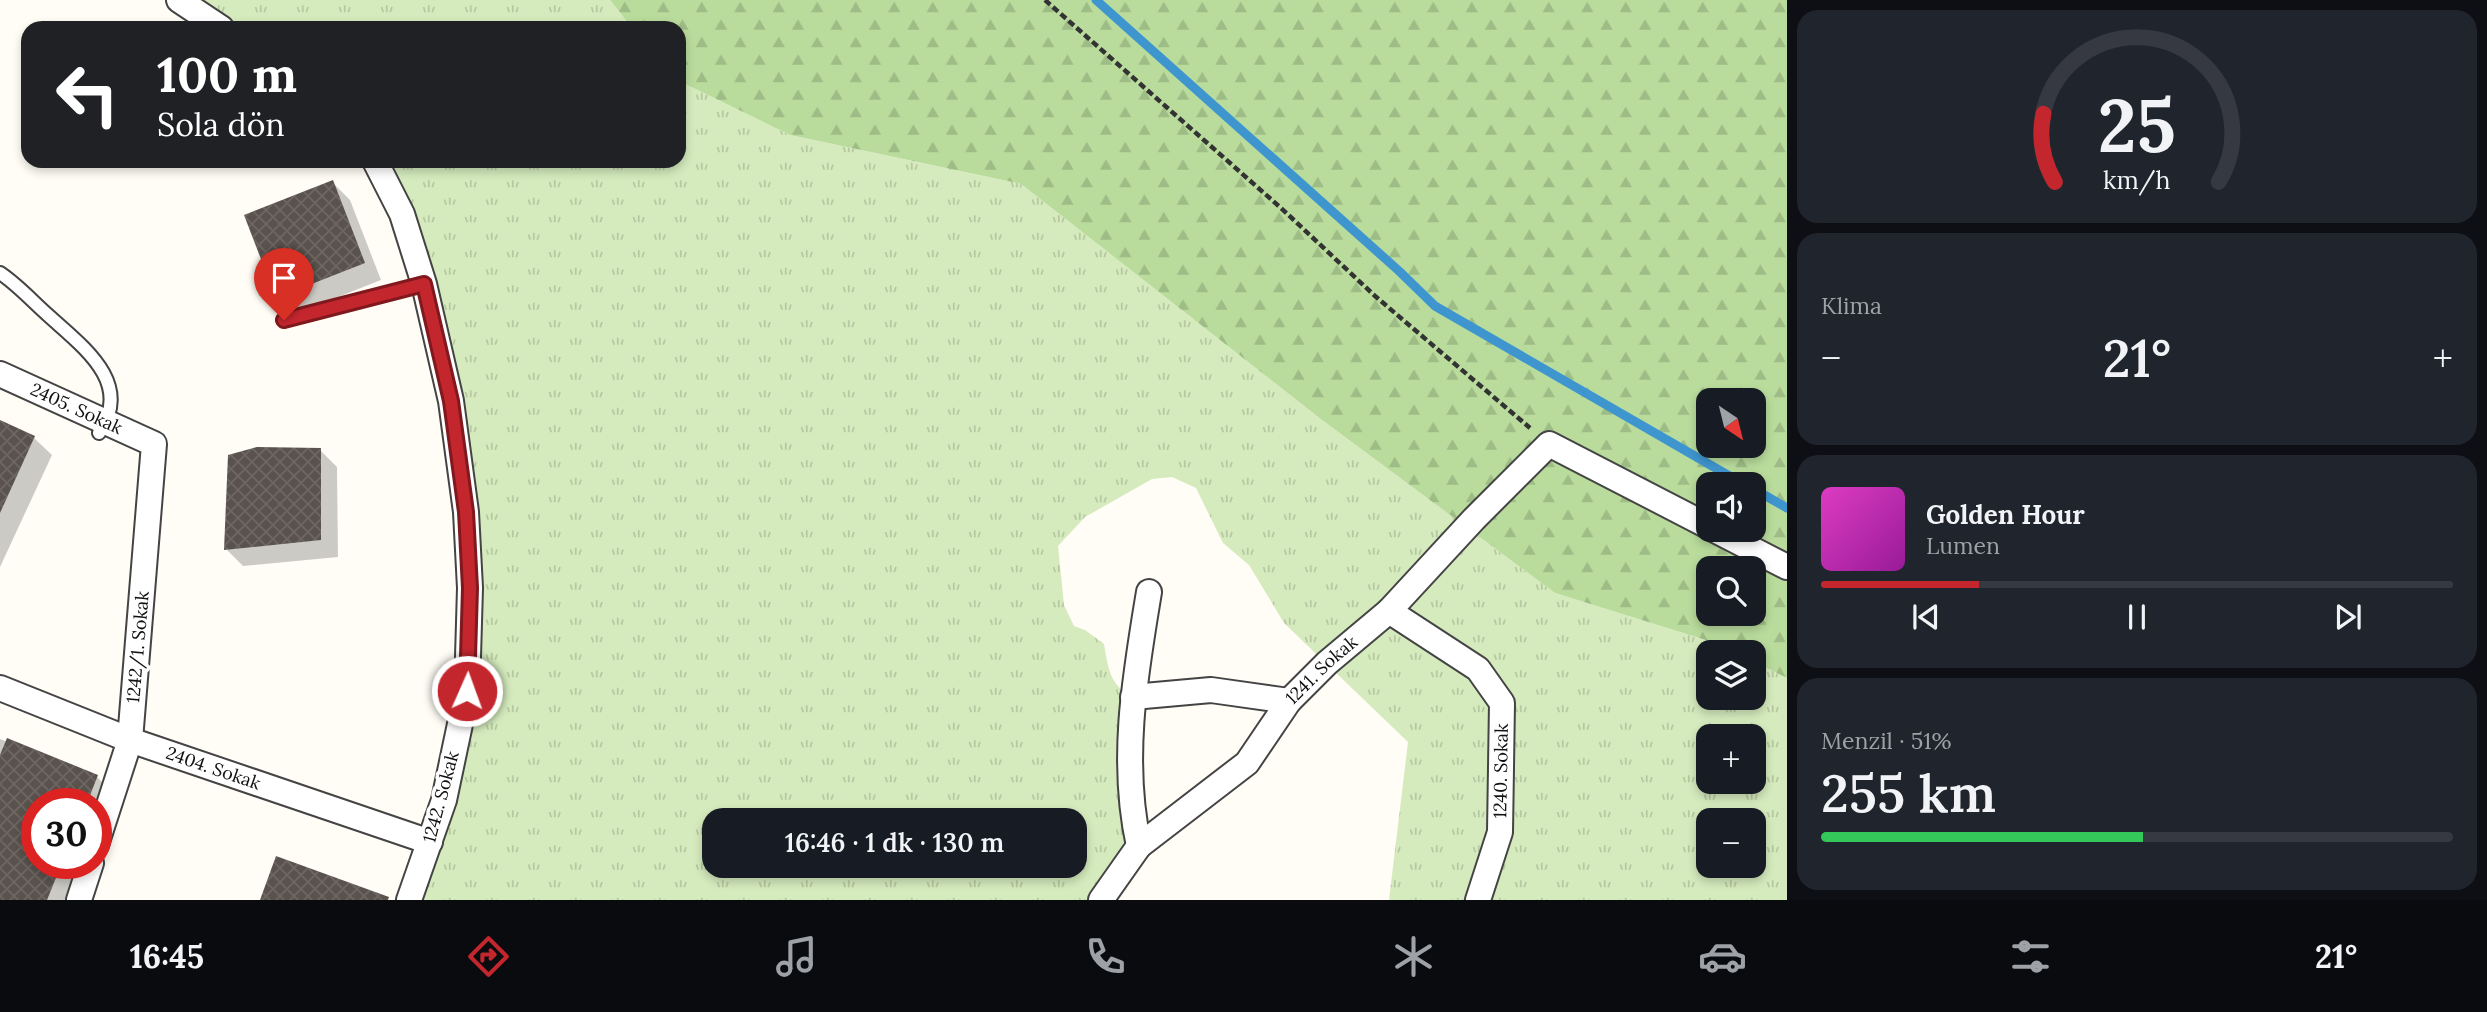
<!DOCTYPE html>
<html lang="tr">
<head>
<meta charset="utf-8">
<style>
	:root { --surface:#171b24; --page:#20242c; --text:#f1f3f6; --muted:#9ea1a6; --line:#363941; --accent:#c4262e }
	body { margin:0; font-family:Lora,serif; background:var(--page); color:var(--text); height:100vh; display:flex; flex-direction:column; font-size:26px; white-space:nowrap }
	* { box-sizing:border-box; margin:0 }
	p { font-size:23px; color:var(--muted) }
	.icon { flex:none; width:38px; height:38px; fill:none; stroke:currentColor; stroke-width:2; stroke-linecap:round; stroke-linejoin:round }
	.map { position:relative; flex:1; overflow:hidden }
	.sheet { display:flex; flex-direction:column; gap:10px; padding:10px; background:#0d0f14; width:700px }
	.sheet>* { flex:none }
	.hud { position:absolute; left:21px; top:21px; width:665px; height:147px; border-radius:21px; box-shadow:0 4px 10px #0003; background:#202124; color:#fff; overflow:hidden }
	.needle { width:46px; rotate:145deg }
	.tools { position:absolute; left:1696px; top:388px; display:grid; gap:14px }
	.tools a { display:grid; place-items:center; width:70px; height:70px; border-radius:14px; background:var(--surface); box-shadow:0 4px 10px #0003; font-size:35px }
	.speed { position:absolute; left:21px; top:788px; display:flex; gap:14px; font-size:35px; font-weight:700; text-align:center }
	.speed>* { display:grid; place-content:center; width:91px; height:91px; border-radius:50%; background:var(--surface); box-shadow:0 4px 10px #0003; line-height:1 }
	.speed .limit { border:10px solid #d22; background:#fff; color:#111 }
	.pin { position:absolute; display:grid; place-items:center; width:60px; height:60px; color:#fff; margin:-72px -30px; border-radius:50% 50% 50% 0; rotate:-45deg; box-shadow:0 0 7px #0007 }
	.pin .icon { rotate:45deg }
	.me { position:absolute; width:77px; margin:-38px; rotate:2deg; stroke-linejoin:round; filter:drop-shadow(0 0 5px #0008) }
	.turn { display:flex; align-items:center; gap:24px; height:147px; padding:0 21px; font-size:32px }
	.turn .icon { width:91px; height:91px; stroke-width:2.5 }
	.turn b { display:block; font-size:49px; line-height:60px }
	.big { font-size:52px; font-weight:600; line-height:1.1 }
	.sheet .widget { flex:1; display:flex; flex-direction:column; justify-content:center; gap:10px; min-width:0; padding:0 24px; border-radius:21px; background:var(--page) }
	.sheet .dial { align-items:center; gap:0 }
	.dial svg { height:182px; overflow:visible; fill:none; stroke:var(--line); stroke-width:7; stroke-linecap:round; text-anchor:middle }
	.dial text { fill:var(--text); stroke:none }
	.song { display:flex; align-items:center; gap:21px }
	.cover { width:84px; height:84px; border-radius:10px; background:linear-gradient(135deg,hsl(310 70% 55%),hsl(300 70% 35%)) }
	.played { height:7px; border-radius:4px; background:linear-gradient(90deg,var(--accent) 25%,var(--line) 25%) }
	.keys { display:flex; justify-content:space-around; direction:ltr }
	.heat { display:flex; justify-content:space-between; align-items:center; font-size:38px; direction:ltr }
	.charge { height:10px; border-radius:5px; background:linear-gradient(90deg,#34c759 51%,var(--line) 0) }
	.trip { position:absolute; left:702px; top:808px; width:385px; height:70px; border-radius:21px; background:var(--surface); box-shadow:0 4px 10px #0003; font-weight:600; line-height:70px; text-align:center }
	.dock { display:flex; height:112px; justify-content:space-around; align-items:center; background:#090b0e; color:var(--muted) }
	.dock .icon { width:49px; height:49px }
	.dock .active { color:var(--accent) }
	.dock b { font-size:32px; color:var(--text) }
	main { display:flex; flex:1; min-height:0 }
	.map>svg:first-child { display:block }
	.grass { fill:url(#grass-tufts); fill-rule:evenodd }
	.forest { fill:url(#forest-firs); fill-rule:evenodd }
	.shadow { fill:#0003 }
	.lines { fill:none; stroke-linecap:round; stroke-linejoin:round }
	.stream { stroke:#3f96cf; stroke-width:9 }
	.building { fill:url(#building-cross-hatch) }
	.service-casing { stroke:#444; stroke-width:16 }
	.minor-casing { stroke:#444; stroke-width:28 }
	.path { stroke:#333; stroke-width:4.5; stroke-dasharray:7 3.5; stroke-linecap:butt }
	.service { stroke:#fff; stroke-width:12 }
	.minor { stroke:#fff; stroke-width:24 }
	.route-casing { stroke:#7f191e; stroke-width:18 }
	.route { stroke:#c4262e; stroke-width:12 }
	.labels { text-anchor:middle; stroke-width:7; stroke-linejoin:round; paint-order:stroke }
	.street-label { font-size:18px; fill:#111; stroke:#fff }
</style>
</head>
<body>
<main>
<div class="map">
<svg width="1787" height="900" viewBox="0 0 1787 900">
	<defs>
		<pattern id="grass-tufts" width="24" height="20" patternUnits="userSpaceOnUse" patternTransform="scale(1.75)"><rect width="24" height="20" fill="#d5ebbd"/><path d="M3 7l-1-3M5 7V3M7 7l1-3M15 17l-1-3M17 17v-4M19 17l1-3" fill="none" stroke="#b6c8a1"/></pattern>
		<pattern id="forest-firs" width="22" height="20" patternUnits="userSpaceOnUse" patternTransform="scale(1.75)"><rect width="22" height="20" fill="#b9dc9c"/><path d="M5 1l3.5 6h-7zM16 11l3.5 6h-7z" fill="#9ebc85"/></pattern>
		<pattern id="building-cross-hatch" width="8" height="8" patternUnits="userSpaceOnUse" patternTransform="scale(1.75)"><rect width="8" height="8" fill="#5a524d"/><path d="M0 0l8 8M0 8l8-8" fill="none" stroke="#6d6662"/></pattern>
	</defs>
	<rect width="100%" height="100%" fill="#fffdf5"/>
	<!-- grass -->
	<g class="grass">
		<polygon points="179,0 610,0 632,28 221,28"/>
		<path d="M679,81L790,135L1021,184L1322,420L1555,593L1712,642L1734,653H1708V698H1754V662L1787,678V900H1389L1408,742L1284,623L1249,565L1223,543L1196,488L1172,477L1152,479L1085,517L1058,546L1064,605L1074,626L1085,630L1104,644C1108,668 1110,686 1133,697L1139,846L1101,900H409L467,691L451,401L375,161H679ZM1708,737H1754V782H1708ZM714,821H1074V866H714ZM1708,821H1754V866H1708Z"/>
	</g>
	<!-- forest -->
	<path class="forest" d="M610,0H1787V678L1754,662V653H1734L1712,642L1555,593L1322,420L1021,184L790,135L679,81V28H632ZM1708,401H1754V446H1708ZM1708,485H1754V530H1708ZM1708,569H1754V614H1708Z"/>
	<!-- shadow -->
	<g class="shadow">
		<polygon points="333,183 350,200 381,280 295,314 278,297"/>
		<polygon points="0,422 34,438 52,455 0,567"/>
		<polygon points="320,450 337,467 338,557 243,566 226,549"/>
		<polygon points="0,739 97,777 116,796 96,845 96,803 37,803 37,863 89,863 73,900 0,900"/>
	</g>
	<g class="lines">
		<!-- stream -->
		<g class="stream">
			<polyline points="1096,0 1399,271 1435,306 1745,485"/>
			<polyline points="1754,489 1787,508"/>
		</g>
	</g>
	<!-- building -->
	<g class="building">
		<polygon points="333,180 365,263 276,298 244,215"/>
		<polygon points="0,420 35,436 0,513"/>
		<polygon points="257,447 321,448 321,540 224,550 228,455"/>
		<polygon points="7,738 98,775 87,803 37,803 37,863 62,863 47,900 0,900 0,755"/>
		<polygon points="276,856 389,897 388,900 260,900"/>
	</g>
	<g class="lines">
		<defs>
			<g id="service">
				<path d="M0,273C18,285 33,302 49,316C83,347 134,383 99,433"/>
				<polyline points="284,320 424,284"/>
			</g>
			<g id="minor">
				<polyline points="179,0 221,28"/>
				<polyline points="375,161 402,214 424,284 451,401 466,512 470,588 467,691 444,800 409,900"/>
				<path id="s1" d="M0,374L154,444L130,740L96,845"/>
				<polyline points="1715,530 1787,567"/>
				<polyline points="1389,611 1478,669 1502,703 1500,832 1478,900"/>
				<path id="s2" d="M0,688L130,740L430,842"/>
				<polyline points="1133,697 1211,690 1289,701"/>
				<path d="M1139,846C1120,761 1135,676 1149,592"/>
				<polyline points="79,900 91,863"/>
				<path id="s3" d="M1101,900L1139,846L1247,763L1289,701L1327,663L1389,611L1474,519L1549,444L1708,526"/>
			</g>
		</defs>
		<!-- service casing -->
		<use href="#service" class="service-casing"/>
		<!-- minor casing -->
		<use href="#minor" class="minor-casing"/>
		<!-- path -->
		<polyline class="path" points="1045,0 1281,208 1375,296 1530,428"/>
		<!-- service -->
		<use href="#service" class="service"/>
		<!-- minor -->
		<use href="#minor" class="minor"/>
	</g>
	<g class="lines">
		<defs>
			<polyline id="route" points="284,320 424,284 451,401 466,512 470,588 467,691"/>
		</defs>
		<!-- route casing -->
		<use href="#route" class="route-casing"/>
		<!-- route -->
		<use href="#route" class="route"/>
	</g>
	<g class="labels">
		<!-- street labels -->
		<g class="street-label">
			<text dy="6" stroke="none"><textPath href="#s1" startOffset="84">2405. Sokak</textPath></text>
			<text transform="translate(138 647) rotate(-85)" y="6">1242/1. Sokak</text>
			<text dy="6" stroke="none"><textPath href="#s3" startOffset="322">1241. Sokak</textPath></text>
			<text dy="6" stroke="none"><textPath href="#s2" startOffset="228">2404. Sokak</textPath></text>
			<text transform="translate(1501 771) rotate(-89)" y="6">1240. Sokak</text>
			<text transform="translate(441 797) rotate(-75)" y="6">1242. Sokak</text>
		</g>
	</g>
</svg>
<div class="tools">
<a><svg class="needle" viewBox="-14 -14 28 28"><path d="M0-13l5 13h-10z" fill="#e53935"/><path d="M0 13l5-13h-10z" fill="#9ea1a6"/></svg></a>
<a><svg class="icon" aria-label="sound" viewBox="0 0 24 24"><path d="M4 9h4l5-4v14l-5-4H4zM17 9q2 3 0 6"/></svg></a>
<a><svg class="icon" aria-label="search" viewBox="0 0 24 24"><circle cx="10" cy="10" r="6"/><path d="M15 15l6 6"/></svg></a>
<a><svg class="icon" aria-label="layers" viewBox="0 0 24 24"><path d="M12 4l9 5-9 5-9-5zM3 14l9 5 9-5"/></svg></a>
<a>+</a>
<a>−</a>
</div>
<div class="speed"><div class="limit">30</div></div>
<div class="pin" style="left:284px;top:320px;background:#d93025"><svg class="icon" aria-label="arrive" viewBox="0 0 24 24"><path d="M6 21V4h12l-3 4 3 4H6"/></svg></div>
<svg class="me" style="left:467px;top:691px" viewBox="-20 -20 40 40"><circle r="17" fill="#c4262e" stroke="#fff" stroke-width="3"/><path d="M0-11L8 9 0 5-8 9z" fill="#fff"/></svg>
<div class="trip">16:46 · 1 dk · 130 m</div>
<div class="hud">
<div class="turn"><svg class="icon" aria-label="left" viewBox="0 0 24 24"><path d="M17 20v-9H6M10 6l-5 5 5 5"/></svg><div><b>100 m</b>Sola dön</div></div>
</div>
</div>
<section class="sheet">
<div class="widget dial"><svg viewBox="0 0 100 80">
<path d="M14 69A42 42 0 1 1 86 69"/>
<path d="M14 69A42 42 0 0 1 9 39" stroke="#c4262e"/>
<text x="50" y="56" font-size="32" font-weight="700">25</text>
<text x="50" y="72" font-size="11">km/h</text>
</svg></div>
<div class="widget"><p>Klima</p>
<div class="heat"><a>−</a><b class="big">21°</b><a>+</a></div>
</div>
<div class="widget">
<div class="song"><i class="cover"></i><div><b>Golden Hour</b><p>Lumen</p></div></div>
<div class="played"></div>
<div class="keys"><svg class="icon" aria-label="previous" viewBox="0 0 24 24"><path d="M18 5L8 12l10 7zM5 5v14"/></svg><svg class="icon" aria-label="pause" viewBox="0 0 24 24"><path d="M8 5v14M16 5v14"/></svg><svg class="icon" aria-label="next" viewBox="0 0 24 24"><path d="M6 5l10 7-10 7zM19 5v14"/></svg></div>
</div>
<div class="widget"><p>Menzil · 51%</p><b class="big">255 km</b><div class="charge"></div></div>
</section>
</main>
<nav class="dock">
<b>16:45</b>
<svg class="icon active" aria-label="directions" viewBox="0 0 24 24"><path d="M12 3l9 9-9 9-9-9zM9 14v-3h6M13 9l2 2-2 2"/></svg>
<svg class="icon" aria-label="music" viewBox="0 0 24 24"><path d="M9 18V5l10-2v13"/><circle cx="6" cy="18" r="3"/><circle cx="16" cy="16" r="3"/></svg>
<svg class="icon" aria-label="phone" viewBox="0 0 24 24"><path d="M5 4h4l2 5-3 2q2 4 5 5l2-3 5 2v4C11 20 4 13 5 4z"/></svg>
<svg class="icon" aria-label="climate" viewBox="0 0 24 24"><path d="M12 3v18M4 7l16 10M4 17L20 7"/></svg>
<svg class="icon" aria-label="car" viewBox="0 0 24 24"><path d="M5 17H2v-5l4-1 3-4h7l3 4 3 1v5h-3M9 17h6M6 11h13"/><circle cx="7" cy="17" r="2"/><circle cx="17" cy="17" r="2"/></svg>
<svg class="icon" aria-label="filters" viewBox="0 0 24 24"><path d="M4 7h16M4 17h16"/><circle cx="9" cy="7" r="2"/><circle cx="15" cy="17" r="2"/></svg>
<b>21°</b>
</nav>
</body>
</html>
